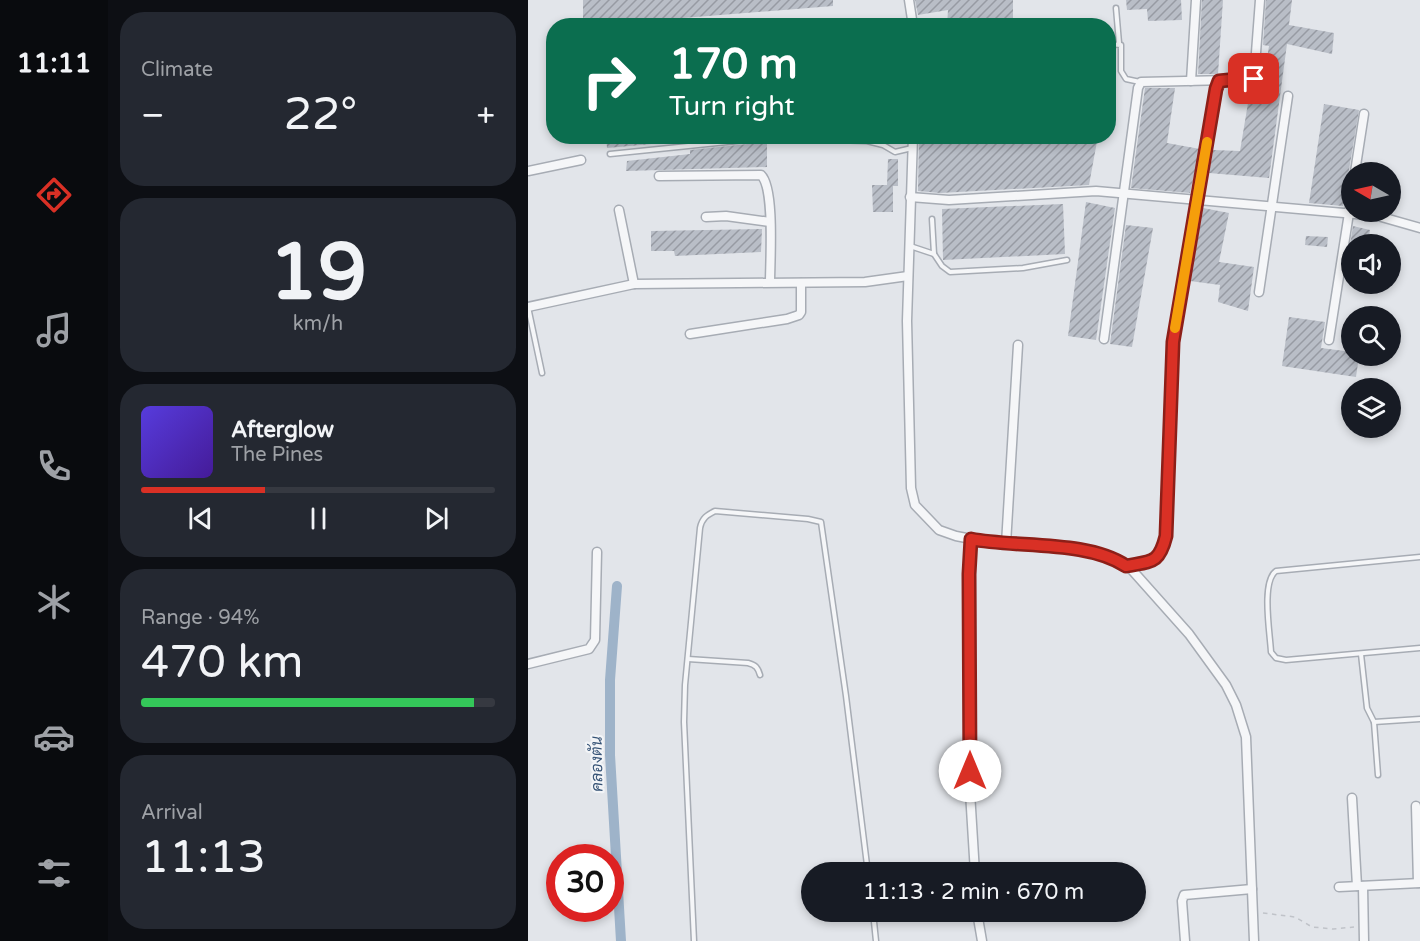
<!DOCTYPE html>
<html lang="en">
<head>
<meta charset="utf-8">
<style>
	:root { --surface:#171b24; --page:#242831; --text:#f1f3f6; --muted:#9ea1a6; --line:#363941; --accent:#d93025 }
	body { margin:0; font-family:"Varela Round",Sarabun,sans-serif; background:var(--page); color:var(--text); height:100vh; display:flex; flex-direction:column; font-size:22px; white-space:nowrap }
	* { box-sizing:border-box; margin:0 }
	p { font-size:20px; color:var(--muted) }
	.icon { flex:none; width:33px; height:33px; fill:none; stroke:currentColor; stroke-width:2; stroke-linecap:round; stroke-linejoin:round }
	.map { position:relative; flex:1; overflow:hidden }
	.sheet { display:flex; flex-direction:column; gap:12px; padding:12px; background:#0d0f14; width:420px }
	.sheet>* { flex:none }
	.top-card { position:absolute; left:18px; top:18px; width:570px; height:126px; border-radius:24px; box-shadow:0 3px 9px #0003; background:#0b6e4f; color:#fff; overflow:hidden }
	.needle { width:39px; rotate:279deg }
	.controls { position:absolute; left:813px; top:162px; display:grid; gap:12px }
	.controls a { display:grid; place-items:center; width:60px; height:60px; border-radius:50%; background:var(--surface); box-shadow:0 3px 9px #0003; font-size:30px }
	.speed { position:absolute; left:18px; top:844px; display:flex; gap:12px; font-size:30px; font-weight:700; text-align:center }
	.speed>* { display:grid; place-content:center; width:78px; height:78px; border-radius:50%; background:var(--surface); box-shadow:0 3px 9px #0003; line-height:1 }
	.speed .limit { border:9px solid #d22; background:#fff; color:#111 }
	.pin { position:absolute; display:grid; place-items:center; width:51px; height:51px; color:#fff; margin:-26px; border-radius:12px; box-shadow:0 3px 9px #0006 }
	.me { position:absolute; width:66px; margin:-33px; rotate:0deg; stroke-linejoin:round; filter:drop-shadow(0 0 4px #0008) }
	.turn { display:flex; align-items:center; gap:21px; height:126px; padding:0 24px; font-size:27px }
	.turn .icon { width:78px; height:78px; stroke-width:2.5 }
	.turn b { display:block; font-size:42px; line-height:51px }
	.big { font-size:45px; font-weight:600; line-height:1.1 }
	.sheet .card { flex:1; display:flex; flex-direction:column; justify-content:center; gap:9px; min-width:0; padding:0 21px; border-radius:24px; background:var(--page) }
	.sheet .dial { align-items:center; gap:0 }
	.dial b { font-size:78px; line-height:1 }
	.song { display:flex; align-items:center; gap:18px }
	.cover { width:72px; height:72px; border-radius:9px; background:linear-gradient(135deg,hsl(250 70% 55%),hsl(260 70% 35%)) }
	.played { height:6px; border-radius:3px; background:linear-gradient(90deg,var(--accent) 35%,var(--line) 35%) }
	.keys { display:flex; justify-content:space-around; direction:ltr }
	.heat { display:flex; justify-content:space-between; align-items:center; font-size:33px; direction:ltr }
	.charge { height:9px; border-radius:4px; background:linear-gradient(90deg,#34c759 94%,var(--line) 0) }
	.trip { position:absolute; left:273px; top:862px; width:345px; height:60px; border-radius:30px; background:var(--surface); box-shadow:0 3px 9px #0003; font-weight:600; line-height:60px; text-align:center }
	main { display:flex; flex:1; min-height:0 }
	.tab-bar { display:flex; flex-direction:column; width:108px; justify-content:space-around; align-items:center; background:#090b0e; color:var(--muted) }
	.tab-bar .icon { width:42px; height:42px }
	.tab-bar .current { color:var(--accent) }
	.tab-bar b { font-size:27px; color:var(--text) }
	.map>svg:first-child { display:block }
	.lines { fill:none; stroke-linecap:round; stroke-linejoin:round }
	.canal { stroke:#9eb3c9; stroke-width:10 }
	.building { fill:url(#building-hatch) }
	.service-casing { stroke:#a7acb4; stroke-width:7 }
	.minor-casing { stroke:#a7acb4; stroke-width:11 }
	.path { stroke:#c0c3c9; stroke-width:1.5; stroke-dasharray:4.5 4.5; stroke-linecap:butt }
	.service { stroke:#f5f6f8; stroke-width:4 }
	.minor { stroke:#f5f6f8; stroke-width:8 }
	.route-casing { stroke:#8d1f18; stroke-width:15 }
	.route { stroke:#d93025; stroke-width:10 }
	.slow { stroke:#f59e0b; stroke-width:10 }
	.labels { text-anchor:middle; stroke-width:4.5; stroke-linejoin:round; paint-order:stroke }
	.water-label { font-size:16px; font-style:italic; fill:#355275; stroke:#f2f4f7 }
</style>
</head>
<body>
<main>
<nav class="tab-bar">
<b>11:11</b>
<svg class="icon current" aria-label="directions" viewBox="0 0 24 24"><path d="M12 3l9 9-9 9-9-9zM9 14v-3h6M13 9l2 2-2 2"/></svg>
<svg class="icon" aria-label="music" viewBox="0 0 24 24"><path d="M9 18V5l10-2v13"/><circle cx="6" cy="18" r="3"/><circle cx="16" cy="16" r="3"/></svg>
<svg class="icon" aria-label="phone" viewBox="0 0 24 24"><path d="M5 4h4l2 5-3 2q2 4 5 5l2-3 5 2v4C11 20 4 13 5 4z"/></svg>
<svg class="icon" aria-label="climate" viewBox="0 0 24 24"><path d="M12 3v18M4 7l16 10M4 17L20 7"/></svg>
<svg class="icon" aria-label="car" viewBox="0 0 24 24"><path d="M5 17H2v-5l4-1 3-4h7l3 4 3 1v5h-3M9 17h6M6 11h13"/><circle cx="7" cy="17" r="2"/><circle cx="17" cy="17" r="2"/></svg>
<svg class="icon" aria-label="filters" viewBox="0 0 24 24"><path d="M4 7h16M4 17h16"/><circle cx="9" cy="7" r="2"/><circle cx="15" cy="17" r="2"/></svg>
</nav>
<section class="sheet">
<div class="card"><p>Climate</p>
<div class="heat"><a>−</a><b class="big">22°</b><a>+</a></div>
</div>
<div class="card dial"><b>19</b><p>km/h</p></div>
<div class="card">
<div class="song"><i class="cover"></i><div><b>Afterglow</b><p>The Pines</p></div></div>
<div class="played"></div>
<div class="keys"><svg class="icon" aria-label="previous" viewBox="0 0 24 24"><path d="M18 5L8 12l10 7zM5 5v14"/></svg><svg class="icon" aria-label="pause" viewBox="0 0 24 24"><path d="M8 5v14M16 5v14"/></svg><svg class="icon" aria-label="next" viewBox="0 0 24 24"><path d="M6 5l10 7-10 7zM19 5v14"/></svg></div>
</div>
<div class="card"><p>Range · 94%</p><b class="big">470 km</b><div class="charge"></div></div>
<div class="card"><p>Arrival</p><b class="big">11:13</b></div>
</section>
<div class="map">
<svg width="892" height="941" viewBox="0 0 892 941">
	<defs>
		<pattern id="building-hatch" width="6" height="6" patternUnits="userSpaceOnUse" patternTransform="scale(1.5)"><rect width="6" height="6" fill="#b9bec7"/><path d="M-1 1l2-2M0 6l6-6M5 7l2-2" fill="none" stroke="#979ba3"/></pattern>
	</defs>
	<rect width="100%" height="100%" fill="#e2e5ea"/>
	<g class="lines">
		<!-- canal -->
		<polyline class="canal" points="89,586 82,680 82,755 93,941"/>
	</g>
	<!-- building -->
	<g class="building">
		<polygon points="55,0 305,0 305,6 55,26"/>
		<polygon points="387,0 485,0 485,26 419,26 420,10 390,15"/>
		<polygon points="598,0 653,0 654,20 620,21 619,9 599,10"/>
		<polygon points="674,0 695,0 690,74 670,74"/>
		<polygon points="738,0 764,0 761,25 806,33 804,54 759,44 741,178 681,173 685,150 712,151 722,91 729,91 732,78 736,78 741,46 735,45"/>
		<polygon points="617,88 647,88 639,143 672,149 662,193 603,188"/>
		<polygon points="796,104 831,110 815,206 781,203"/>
		<polygon points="78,136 213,136 79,148"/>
		<polygon points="391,136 570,136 561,185 412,193 390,191"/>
		<polygon points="239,142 239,167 98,171 99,161 162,154 162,150"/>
		<polygon points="360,159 370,159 370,186 365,186 365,212 345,212 344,185 359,185"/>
		<polygon points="558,202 587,208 568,340 540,336"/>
		<polygon points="535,204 537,254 415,260 414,209"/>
		<polygon points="675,208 701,213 691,262 726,267 720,311 690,302 692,285 662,281"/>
		<polygon points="598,225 625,228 604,347 582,344"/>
		<polygon points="825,226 842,230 840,244 824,244 824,280 817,278"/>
		<polygon points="234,229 233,252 147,256 146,251 123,251 123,231"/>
		<polygon points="778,236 800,237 799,247 777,245"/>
		<polygon points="761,317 797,322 793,348 824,352 824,356 831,356 828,377 754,366"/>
	</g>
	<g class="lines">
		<defs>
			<g id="service">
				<polyline points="588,8 591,43"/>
				<polyline points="580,44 593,45 593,71 598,79 612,82"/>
				<polyline points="580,68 581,68"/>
				<polyline points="82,154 239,138 339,141 355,145 367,152 384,148"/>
				<polyline points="404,219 406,254"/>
				<polyline points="382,246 406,254 414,266 422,272 495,268 539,260"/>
				<polyline points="0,307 14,373"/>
				<path d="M892,557L748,571C733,582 742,633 743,652L748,658L758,660L892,648"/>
				<polyline points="833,654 839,708 846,722 850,775"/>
				<path d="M160,659L220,663C228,665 230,668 232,675"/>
				<polyline points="846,722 892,719"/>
				<polyline points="345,912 348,941"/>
				<path d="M166,941L156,722L157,685L172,528C174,518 179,515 187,511L280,519L293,522L318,696L340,873"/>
			</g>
			<g id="minor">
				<polyline points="381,0 385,26"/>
				<polyline points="663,81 668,0"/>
				<polyline points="385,136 379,321 383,488 387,505 411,530 428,536 459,542 560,551 580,557 604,570 661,634 698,685 708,705 718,737 726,941"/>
				<polyline points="0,171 53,160"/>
				<polyline points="827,172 836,114"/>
				<path d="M131,176L233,175C247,188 242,262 242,282"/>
				<polyline points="382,197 421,200 568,191 850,216 892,228"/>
				<polyline points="91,210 106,284"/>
				<polyline points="178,217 198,216 242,222"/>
				<polyline points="731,292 760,96"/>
				<polyline points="0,307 106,284 337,282 380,276"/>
				<polyline points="162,334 259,319 271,315 273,312 273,283"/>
				<polyline points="576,339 610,88 613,82 701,80 722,83 726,79 732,0"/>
				<polyline points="801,340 824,194"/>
				<polyline points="443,539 441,574 442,792 447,873"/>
				<polyline points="478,544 490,345"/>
				<path d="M599,566C624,561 631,564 638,536L645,342L691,81"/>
				<polyline points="0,664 61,649 67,640 69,552"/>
				<polyline points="824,798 829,886"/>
				<polyline points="888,806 890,883"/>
				<polyline points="835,886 836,941"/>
				<polyline points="811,887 892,883"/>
				<polyline points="449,912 454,941"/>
				<polyline points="657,941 654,901 656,895 724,889"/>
			</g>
		</defs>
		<!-- service casing -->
		<use href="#service" class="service-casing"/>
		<!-- minor casing -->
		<use href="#minor" class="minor-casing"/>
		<!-- path -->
		<polyline class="path" points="735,913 767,917 784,927 805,929 826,927"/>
		<!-- service -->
		<use href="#service" class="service"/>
		<!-- minor -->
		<use href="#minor" class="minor"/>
	</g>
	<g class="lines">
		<defs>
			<path id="route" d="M442,771L441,574L443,539C490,548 559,540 598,566C624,561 631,564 638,536L645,342L688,89L691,81L701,80L722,83L726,79"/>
		</defs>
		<!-- route casing -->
		<use href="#route" class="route-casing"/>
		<!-- route -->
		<use href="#route" class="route"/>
		<!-- slow -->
		<polyline class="slow" points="647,328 679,142"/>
	</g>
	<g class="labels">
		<!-- water labels -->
		<g class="water-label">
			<text transform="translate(68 764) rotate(-91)" y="6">คลองตัน</text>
		</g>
	</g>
</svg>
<div class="controls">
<a><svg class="needle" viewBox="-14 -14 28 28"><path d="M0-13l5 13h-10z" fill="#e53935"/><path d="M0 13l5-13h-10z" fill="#9ea1a6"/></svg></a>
<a><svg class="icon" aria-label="sound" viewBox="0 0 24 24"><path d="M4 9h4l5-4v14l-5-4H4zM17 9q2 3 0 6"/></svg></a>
<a><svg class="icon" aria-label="search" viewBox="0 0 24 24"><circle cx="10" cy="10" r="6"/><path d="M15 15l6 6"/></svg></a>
<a><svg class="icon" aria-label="layers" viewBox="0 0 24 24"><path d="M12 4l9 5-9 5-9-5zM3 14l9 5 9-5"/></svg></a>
</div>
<div class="speed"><div class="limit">30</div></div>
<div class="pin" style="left:726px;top:79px;background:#d93025"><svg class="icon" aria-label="arrive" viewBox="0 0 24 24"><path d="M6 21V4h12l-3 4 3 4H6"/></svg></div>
<svg class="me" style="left:442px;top:771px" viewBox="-20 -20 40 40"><circle r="19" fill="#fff"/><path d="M0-13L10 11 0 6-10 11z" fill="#d93025"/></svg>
<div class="trip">11:13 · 2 min · 670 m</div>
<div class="top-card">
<div class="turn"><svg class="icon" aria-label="right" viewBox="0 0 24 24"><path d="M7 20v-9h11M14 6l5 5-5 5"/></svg><div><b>170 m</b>Turn right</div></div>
</div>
</div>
</main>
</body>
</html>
